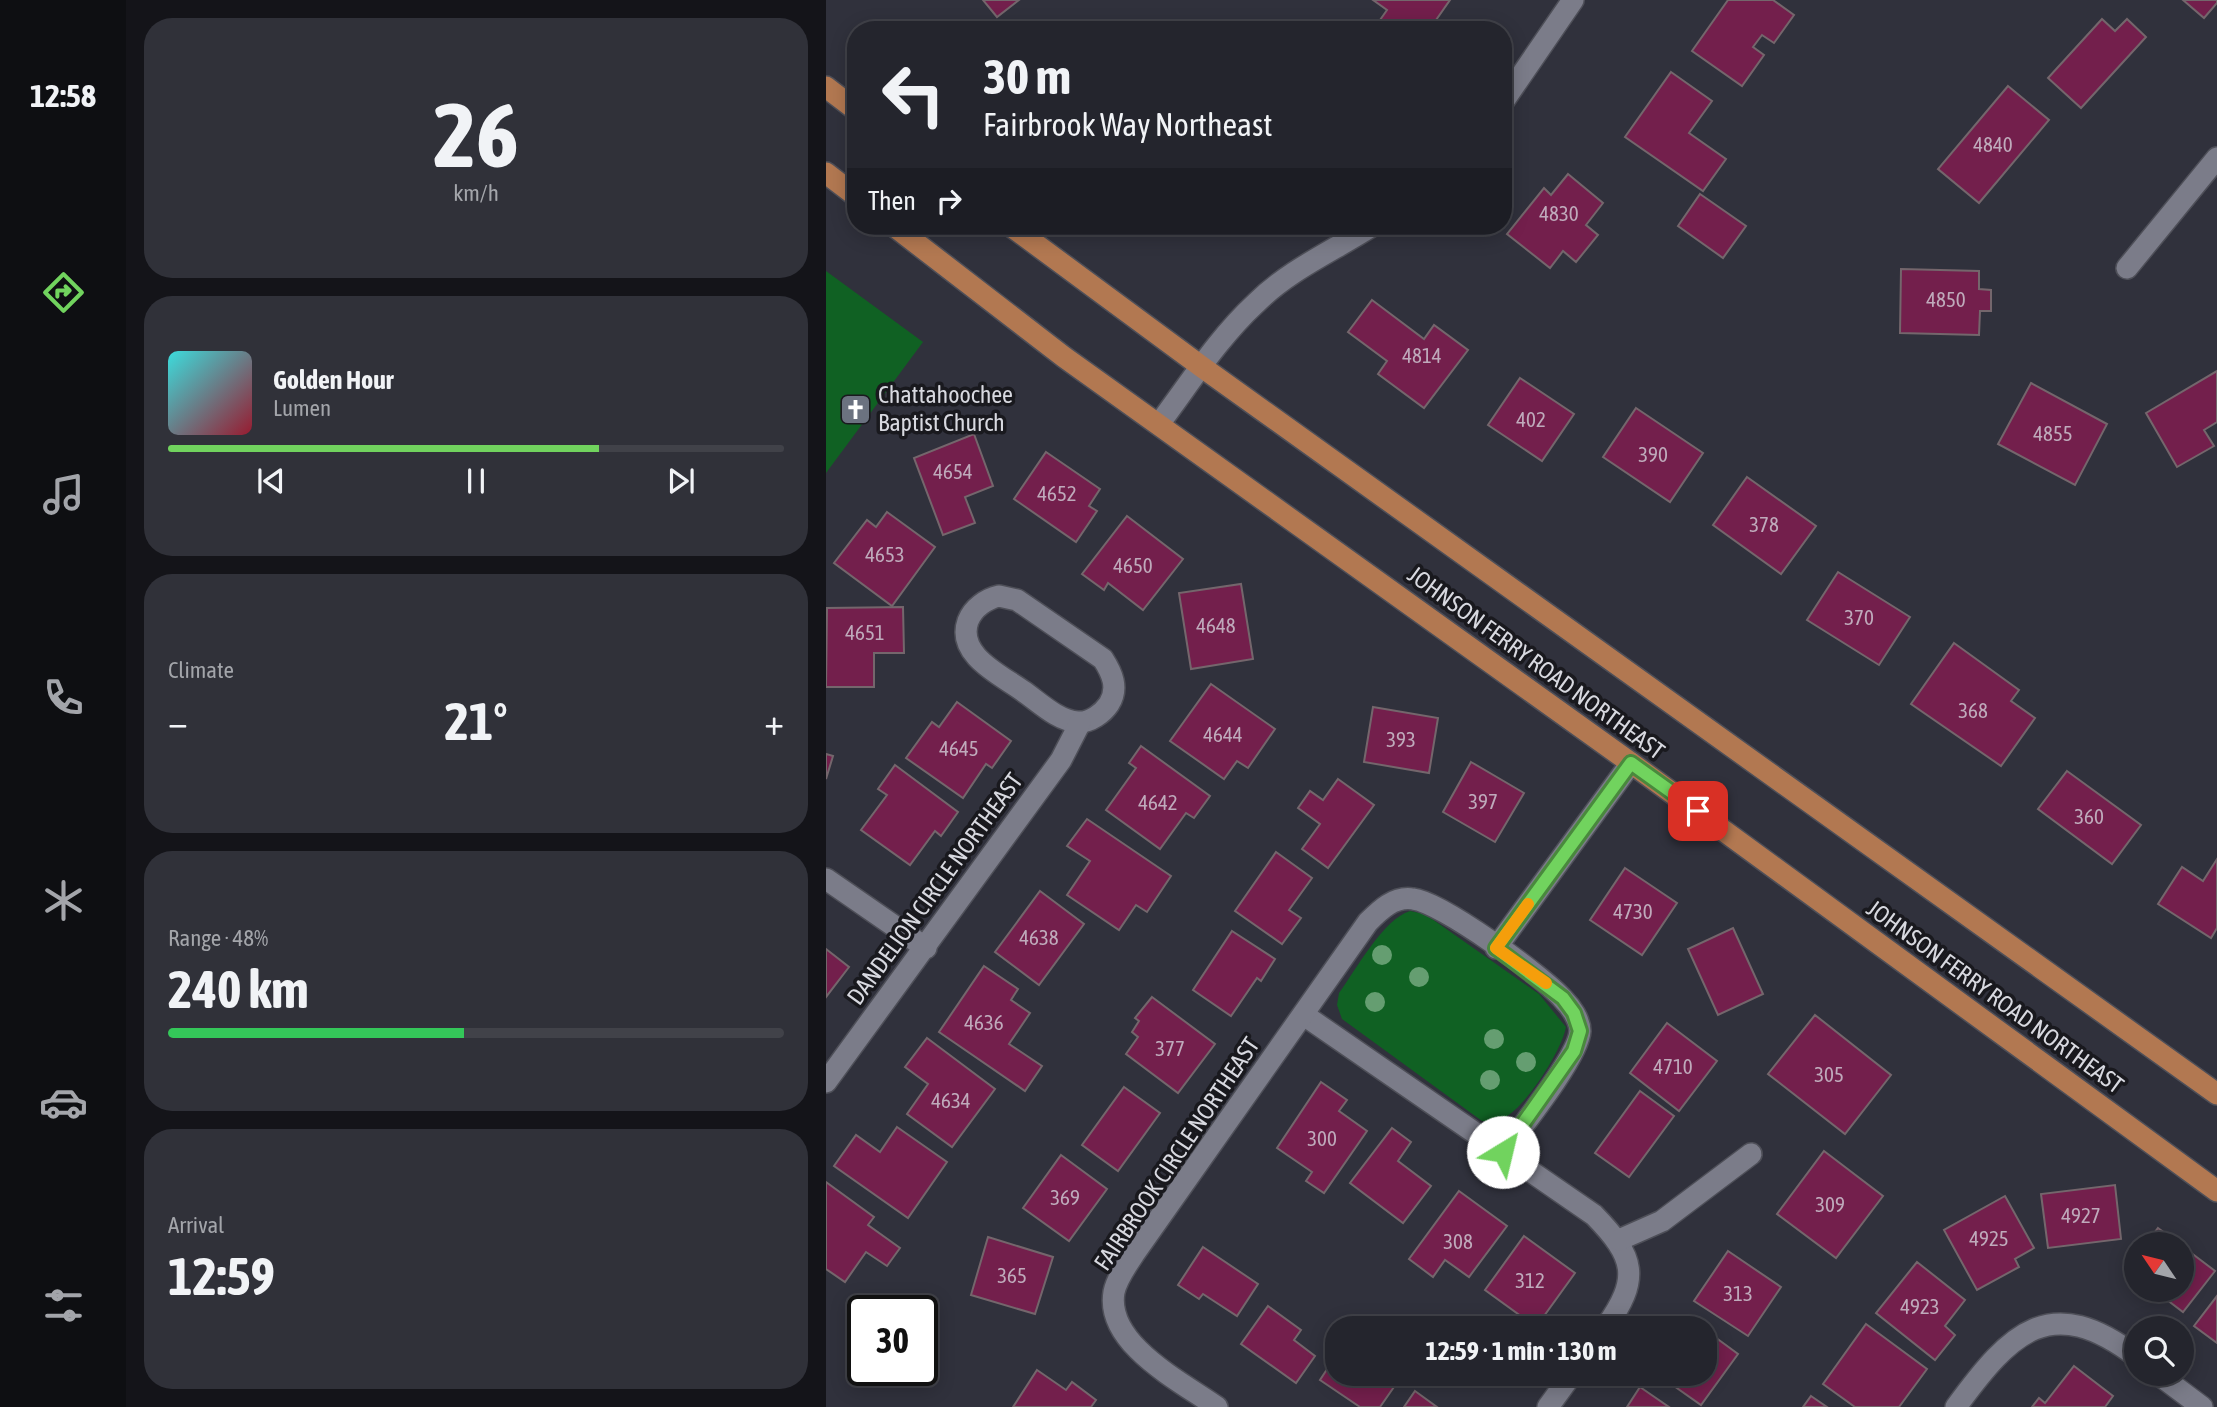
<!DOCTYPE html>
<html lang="en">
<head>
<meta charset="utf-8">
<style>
	:root { --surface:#24252d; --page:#303139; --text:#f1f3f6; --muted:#a3a5aa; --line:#414249; --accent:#71d35e }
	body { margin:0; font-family:"Asap Condensed",sans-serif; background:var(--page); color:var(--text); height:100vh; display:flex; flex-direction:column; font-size:26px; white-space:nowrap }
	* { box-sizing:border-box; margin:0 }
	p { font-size:23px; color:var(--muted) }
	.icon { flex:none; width:38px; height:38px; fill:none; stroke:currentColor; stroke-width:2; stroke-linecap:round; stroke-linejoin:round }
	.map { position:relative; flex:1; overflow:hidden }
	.panel { display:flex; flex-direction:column; gap:18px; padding:18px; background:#141419; width:700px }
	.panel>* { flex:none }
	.guide { position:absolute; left:21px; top:21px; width:665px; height:214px; border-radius:28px; box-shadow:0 4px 18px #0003,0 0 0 2px var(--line); background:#24252d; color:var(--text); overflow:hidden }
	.needle { width:46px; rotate:305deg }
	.tools { position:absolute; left:1298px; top:1232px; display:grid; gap:14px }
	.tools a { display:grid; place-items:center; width:70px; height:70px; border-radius:50%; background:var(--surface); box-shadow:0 4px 18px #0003,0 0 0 2px var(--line); font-size:35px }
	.speed { position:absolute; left:21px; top:1295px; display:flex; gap:14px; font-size:35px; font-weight:700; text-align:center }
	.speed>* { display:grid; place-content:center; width:91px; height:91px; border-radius:50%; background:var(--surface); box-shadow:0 4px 18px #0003,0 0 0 2px var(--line); line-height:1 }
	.speed .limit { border:4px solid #111; border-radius:10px; background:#fff; color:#111 }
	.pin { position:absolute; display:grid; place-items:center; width:60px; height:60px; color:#fff; margin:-30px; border-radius:14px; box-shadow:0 4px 10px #0006 }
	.me { position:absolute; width:77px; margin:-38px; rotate:36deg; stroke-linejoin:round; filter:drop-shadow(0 0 5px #0008) }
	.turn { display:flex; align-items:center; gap:24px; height:147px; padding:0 21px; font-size:32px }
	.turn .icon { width:91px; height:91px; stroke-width:2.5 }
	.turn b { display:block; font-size:49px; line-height:60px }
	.then { display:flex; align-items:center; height:66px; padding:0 21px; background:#0003; gap:14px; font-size:26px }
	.big { font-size:52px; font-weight:700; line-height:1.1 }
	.panel .widget { flex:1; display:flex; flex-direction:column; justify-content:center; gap:10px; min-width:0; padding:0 24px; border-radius:28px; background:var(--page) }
	.panel .dial { align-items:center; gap:0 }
	.dial b { font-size:91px; line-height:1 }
	.song { display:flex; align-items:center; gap:21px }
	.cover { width:84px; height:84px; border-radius:10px; background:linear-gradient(135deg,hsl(180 70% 55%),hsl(350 70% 35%)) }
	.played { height:7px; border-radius:4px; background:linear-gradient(90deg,var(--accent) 70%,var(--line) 70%) }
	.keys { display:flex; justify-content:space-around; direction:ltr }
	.heat { display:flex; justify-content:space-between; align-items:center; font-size:38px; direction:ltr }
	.charge { height:10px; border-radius:5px; background:linear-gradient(90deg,#34c759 48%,var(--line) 0) }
	.trip { position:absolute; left:499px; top:1316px; width:392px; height:70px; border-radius:28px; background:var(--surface); box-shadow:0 4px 18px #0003,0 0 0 2px var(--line); font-weight:700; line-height:70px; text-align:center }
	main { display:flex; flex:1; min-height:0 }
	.tabs { display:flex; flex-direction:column; width:126px; justify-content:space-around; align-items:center; background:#0e0f12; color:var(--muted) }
	.tabs .icon { width:49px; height:49px }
	.tabs .on { color:var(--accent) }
	.tabs b { font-size:32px; color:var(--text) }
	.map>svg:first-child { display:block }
	.green { fill:#106123 }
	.building { fill:#731f4c; stroke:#74666c; stroke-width:2 }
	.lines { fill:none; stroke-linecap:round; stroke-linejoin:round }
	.minor-casing { stroke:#4e4f58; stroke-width:24 }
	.major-casing { stroke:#4e4f58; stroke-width:24 }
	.minor { stroke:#7b7c89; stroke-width:21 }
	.major { stroke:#b27851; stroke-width:21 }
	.tree { fill:#659e71 }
	.route-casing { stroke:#49893d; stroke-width:18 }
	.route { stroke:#71d35e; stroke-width:12 }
	.slow { stroke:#f59e0b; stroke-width:12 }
	.labels { text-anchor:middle; stroke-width:7; stroke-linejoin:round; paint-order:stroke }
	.number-label { font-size:21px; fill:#bfaabb }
	.poi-label { font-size:24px; fill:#d8d9e0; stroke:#19191e; text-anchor:start }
	.street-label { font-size:24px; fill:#d8d9e0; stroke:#19191e }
</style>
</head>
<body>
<main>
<nav class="tabs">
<b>12:58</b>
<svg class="icon on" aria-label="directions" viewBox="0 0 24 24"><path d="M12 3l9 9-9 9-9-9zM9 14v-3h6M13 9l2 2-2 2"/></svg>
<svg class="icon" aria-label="music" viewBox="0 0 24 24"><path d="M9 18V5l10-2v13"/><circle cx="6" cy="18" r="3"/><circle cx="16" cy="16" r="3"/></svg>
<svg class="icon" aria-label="phone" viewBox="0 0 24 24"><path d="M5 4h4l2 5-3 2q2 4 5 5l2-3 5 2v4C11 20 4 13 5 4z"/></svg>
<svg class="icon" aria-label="climate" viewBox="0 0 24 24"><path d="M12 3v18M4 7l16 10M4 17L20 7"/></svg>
<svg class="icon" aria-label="car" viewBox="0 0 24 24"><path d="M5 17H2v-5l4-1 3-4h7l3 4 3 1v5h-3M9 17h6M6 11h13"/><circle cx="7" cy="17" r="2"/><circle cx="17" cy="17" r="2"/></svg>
<svg class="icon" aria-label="filters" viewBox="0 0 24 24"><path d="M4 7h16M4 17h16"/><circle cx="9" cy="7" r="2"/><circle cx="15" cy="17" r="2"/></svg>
</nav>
<section class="panel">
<div class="widget dial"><b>26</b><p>km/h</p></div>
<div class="widget">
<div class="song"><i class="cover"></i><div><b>Golden Hour</b><p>Lumen</p></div></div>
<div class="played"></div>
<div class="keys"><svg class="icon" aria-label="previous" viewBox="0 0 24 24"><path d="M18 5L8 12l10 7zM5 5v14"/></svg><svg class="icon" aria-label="pause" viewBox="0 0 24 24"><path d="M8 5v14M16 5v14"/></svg><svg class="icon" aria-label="next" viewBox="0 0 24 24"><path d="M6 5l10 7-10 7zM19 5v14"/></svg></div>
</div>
<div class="widget"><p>Climate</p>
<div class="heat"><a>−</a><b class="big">21°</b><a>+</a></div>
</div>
<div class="widget"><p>Range · 48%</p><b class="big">240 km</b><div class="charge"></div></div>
<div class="widget"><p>Arrival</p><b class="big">12:59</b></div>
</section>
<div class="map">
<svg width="1391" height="1407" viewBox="0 0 1391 1407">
	<rect width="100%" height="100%" fill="#30313c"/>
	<!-- green -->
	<g class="green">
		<polygon points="0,271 97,342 0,473"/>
		<path d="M584,911L599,914L713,994L740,1027C736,1050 700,1107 678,1118C670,1122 665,1122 656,1121L516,1019L511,1005L513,993C530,970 557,919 584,911Z"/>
	</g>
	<!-- building -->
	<g class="building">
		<polygon points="157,0 193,0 171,17"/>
		<polygon points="547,0 624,0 603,30 547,30 561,10"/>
		<polygon points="902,0 947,0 968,15 948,43 936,35 927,47 938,55 916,86 866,51"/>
		<polygon points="1357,0 1391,0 1391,3 1378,18"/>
		<polygon points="1276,19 1289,31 1301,19 1320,37 1255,108 1222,78"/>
		<polygon points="845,72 886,101 863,133 900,159 877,191 799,137"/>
		<polygon points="1182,86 1223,120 1153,203 1112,169"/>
		<polygon points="742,174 777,203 760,225 772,235 750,262 737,251 724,268 681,234 718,188 725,195"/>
		<polygon points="874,194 920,226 897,258 852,226"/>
		<polygon points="1075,269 1153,271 1153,289 1165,290 1165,311 1154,311 1153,335 1074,333"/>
		<polygon points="546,300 598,339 608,325 642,350 598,408 552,374 561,361 522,332"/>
		<polygon points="1391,371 1391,422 1378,430 1388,446 1351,467 1320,413"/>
		<polygon points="694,378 748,414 716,461 662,425"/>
		<polygon points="1205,383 1281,424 1249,485 1172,444"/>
		<polygon points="810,408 877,453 844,502 777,457"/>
		<polygon points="148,434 167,486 139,497 149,523 117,535 88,458"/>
		<polygon points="220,452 274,489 263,506 271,511 250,542 188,499"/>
		<polygon points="921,477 990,526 955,574 887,525"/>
		<polygon points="61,512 109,547 66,606 8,563 41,520 50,527"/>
		<polygon points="301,516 357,559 317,610 282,583 278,590 256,574"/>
		<polygon points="1012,572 1084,617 1053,665 981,620"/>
		<polygon points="415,584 427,659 365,669 353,593"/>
		<polygon points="77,607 78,653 48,653 48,687 0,687 1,608"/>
		<polygon points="1128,643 1193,690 1185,701 1209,718 1175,766 1085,704"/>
		<polygon points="385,684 449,729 422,768 411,761 398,779 344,741"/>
		<polygon points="131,702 185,741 166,768 160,764 137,798 80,758 106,722 113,727"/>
		<polygon points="547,707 612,718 603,773 538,762"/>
		<polygon points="315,746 384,796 368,818 360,813 334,849 280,810 310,768 303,763"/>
		<polygon points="0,754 7,756 0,779"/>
		<polygon points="645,762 698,793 669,842 617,812"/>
		<polygon points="69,765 132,812 115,836 109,831 84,865 35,830 61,795 52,789"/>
		<polygon points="1241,771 1315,825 1286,864 1212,809"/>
		<polygon points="512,779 548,805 502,868 476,849 494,824 472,808 484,791 497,800"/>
		<polygon points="261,819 345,876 321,912 310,905 293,930 241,895 264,861 241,846"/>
		<polygon points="450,852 486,878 463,910 475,918 456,944 409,911"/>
		<polygon points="1391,859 1391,928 1385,938 1332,904 1356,867 1377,881"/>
		<polygon points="799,868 851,903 816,955 764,920"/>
		<polygon points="214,891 258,924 213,985 169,952"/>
		<polygon points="907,928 937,994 892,1015 862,949"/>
		<polygon points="406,931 449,959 435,981 431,978 405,1016 367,990"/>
		<polygon points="0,949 23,967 0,997"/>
		<polygon points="158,966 192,989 185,1000 204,1013 183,1044 216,1066 199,1091 113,1032"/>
		<polygon points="326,997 389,1044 352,1093 300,1054 312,1037 306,1032 313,1021 309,1018"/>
		<polygon points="989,1015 1065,1075 1019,1134 942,1074"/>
		<polygon points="841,1023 891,1061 853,1111 804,1073"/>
		<polygon points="101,1038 169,1089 126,1147 81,1114 102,1084 79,1067"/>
		<polygon points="495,1082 521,1100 513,1111 541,1131 498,1193 480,1181 486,1172 451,1148"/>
		<polygon points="298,1087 334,1113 292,1171 256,1145"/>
		<polygon points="814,1091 848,1116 803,1177 769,1153"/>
		<polygon points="71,1127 121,1162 82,1218 8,1166 30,1135 54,1152"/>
		<polygon points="566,1128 585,1142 572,1161 605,1186 577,1223 524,1183"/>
		<polygon points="998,1151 1057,1196 1010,1258 951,1214"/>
		<polygon points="235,1155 281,1189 243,1241 197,1208"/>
		<polygon points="0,1182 48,1217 42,1225 74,1248 61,1266 40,1252 19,1282 0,1269"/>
		<polygon points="1289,1185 1295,1239 1222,1248 1215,1194"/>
		<polygon points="633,1191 681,1226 643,1277 619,1260 607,1277 583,1259"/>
		<polygon points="1179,1196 1208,1248 1189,1259 1193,1267 1151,1290 1118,1230"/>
		<polygon points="1332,1228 1354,1244 1320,1244"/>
		<polygon points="698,1236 749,1273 710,1327 659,1290"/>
		<polygon points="162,1237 227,1257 209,1314 145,1295"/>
		<polygon points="1356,1246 1389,1271 1357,1312 1328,1290 1356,1290"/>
		<polygon points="377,1247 432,1284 411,1316 377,1294 373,1299 352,1285"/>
		<polygon points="902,1251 955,1287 922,1336 868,1301"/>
		<polygon points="1311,1257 1311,1277 1301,1269"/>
		<polygon points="1091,1262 1139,1300 1119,1326 1129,1335 1109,1360 1050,1313"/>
		<polygon points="1391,1296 1391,1343 1368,1326"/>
		<polygon points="442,1306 475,1330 468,1340 489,1356 470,1383 415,1344"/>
		<polygon points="860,1316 877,1328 851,1328"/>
		<polygon points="1040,1324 1101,1369 1073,1407 1029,1407 997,1384"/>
		<polygon points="878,1329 912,1354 875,1405 831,1374 878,1374"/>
		<polygon points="511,1354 511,1374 555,1374 570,1384 554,1407 534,1407 494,1380"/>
		<polygon points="1248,1366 1287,1396 1279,1407 1206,1407 1213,1398 1219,1403"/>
		<polygon points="211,1370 240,1390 246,1382 270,1400 265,1407 187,1407"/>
		<polygon points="814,1387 843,1407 801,1407"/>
		<polygon points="589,1391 611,1407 578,1407"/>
		<polygon points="985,1396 1001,1407 977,1407"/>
	</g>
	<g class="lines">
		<defs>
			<g id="minor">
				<polyline points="677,102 747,0"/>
				<polyline points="1301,268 1391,158"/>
				<path d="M333,424C364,383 392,338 430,303C463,270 507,251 546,226"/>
				<path d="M173,596L191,600L277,659C286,673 293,688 283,704C277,713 264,723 252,722C232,721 213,702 197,691C175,675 130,655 142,621C147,608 160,599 173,596Z"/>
				<polyline points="0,879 100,948"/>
				<polyline points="670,948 805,763"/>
				<path d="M478,1015L768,1215C809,1257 815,1278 779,1328"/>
				<polyline points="0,1082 235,760 254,723"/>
				<polyline points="793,1240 836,1221 925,1154"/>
				<polyline points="1332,1374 1376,1407"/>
				<path d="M391,1407C356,1382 279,1344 288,1292C291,1278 301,1265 308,1254L542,922C554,910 568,896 587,899C615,902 717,976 737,999C745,1007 754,1020 754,1031C753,1056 694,1129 677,1152"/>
				<polyline points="722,1407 746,1374"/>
				<path d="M1130,1407C1185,1332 1224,1291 1311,1357"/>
			</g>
			<g id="major">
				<polyline points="0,87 30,110"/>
				<polyline points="0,173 30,196"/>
				<polyline points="68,226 238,357 805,763 1391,1191"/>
				<polyline points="185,226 376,367 1391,1094"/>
			</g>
		</defs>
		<!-- minor casing -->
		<use href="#minor" class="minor-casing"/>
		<!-- major casing -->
		<use href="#major" class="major-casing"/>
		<!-- minor -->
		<use href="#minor" class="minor"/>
		<!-- major -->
		<use href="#major" class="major"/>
	</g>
	<!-- trees -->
	<g class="tree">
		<circle cx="556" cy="955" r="10"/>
		<circle cx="593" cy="977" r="10"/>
		<circle cx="549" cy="1002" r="10"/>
		<circle cx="668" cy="1039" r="10"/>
		<circle cx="700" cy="1062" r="10"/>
		<circle cx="664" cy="1080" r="10"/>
	</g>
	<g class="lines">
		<defs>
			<polyline id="route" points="677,1152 748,1051 754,1031 748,1013 737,998 670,948 805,763 872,811"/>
		</defs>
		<!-- route casing -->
		<use href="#route" class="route-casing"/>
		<!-- route -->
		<use href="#route" class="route"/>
		<!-- slow -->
		<polyline class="slow" points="702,904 670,948 720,983"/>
	</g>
	<!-- icons -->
	<defs>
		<symbol id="church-square" viewBox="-11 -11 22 22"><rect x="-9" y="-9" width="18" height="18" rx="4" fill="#6b7280" stroke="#19191e"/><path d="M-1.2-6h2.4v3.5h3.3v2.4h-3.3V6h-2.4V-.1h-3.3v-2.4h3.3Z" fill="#fff"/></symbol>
	</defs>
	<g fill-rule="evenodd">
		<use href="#church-square" x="12" y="392" width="35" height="35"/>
	</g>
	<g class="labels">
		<!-- number labels -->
		<g class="number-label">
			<text x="1167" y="152">4840</text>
			<text x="733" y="221">4830</text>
			<text x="1120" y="307">4850</text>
			<text x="596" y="363">4814</text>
			<text x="705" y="427">402</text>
			<text x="1227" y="441">4855</text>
			<text x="827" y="462">390</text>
			<text x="127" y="479">4654</text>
			<text x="231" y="501">4652</text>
			<text x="938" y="532">378</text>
			<text x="59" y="562">4653</text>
			<text x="307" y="573">4650</text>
			<text x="1033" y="625">370</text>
			<text x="390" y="633">4648</text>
			<text x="39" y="640">4651</text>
			<text x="1147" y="718">368</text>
			<text x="397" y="742">4644</text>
			<text x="575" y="747">393</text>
			<text x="133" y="756">4645</text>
			<text x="657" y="809">397</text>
			<text x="332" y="810">4642</text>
			<text x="1263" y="824">360</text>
			<text x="807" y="919">4730</text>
			<text x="213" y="945">4638</text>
			<text x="158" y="1030">4636</text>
			<text x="344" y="1056">377</text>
			<text x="847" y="1074">4710</text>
			<text x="1003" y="1082">305</text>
			<text x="125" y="1108">4634</text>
			<text x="496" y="1146">300</text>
			<text x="239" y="1205">369</text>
			<text x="1004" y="1212">309</text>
			<text x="1255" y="1223">4927</text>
			<text x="1163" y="1246">4925</text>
			<text x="632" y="1249">308</text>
			<text x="186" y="1283">365</text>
			<text x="704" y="1288">312</text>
			<text x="912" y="1301">313</text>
			<text x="1094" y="1314">4923</text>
		</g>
		<!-- poi labels -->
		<g class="poi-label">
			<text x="52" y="403">Chattahoochee<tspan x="52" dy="28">Baptist Church</tspan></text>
		</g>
		<!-- street labels -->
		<g class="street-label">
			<text transform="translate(710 663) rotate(36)" y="8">JOHNSON FERRY ROAD NORTHEAST</text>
			<text transform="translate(109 889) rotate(-54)" y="8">DANDELION CIRCLE NORTHEAST</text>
			<text transform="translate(1169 997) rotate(36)" y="8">JOHNSON FERRY ROAD NORTHEAST</text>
			<text transform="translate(351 1154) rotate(-56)" y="8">FAIRBROOK CIRCLE NORTHEAST</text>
		</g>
	</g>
</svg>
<div class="tools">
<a><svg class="needle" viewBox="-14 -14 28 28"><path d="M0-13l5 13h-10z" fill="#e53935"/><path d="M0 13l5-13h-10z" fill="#a3a5aa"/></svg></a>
<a><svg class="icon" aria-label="search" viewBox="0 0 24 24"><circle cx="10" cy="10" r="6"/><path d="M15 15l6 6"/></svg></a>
</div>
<div class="speed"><div class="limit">30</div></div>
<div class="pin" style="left:872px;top:811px;background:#d93025"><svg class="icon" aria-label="arrive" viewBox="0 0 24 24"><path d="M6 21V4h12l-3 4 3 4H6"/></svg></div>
<svg class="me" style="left:677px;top:1152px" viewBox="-20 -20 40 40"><circle r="19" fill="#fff"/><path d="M0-13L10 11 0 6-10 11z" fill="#71d35e"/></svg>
<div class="trip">12:59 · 1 min · 130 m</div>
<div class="guide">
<div class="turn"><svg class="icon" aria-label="left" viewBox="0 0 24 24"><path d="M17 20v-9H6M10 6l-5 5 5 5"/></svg><div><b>30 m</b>Fairbrook Way Northeast</div></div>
<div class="then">Then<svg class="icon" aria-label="right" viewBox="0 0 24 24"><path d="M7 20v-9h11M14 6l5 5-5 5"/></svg></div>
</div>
</div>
</main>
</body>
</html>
